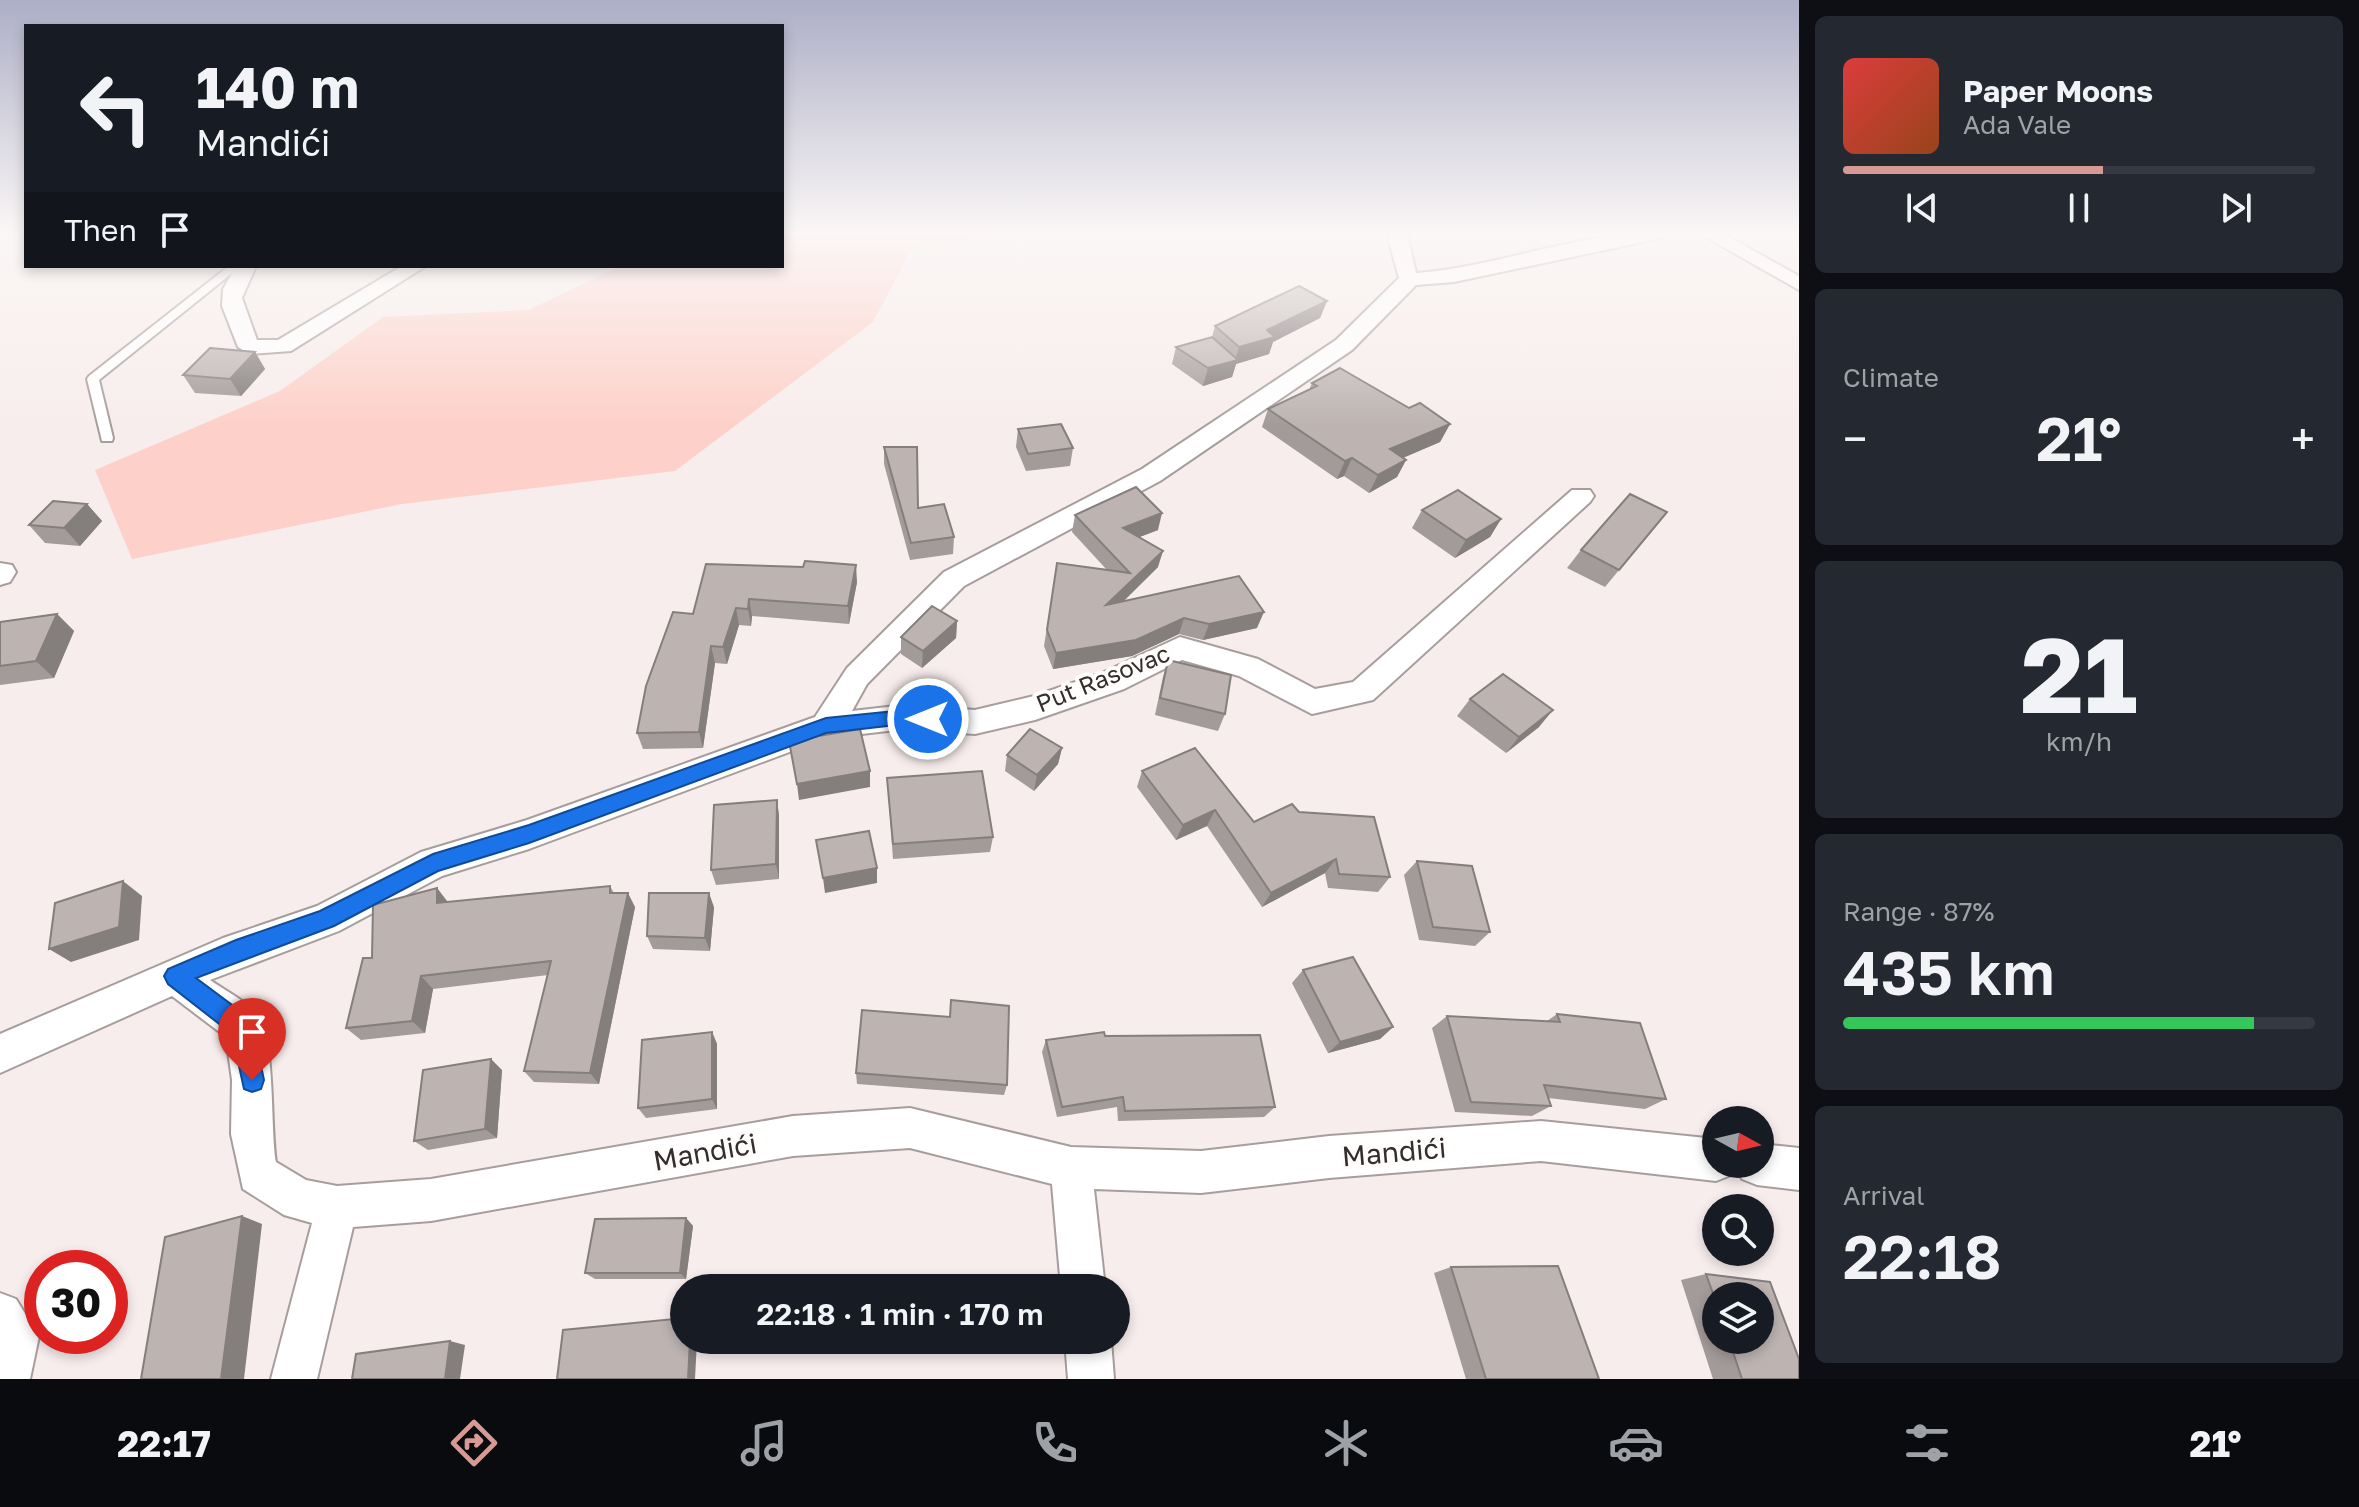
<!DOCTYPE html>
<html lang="en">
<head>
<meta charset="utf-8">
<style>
	:root { --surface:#171b24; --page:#242831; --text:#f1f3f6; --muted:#9ea1a6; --line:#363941; --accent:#d79993 }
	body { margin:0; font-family:"Golos Text",sans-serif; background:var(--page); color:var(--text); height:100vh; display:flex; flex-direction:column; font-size:30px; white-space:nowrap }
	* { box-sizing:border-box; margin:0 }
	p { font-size:26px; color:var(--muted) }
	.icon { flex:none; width:44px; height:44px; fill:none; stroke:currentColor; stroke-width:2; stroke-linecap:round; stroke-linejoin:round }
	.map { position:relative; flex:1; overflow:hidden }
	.sheet { display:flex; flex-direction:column; gap:16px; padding:16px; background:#0d0f14; width:560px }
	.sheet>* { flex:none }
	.guide { position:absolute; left:24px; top:24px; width:760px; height:244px; border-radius:0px; box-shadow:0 4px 12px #0003; background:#171b24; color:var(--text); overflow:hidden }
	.needle { width:52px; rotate:98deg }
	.fabs { position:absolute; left:1702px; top:1106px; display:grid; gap:16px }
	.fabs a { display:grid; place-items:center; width:72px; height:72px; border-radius:50%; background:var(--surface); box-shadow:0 4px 12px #0003; font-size:40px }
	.speed { position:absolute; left:24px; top:1250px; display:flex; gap:16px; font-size:40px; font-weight:700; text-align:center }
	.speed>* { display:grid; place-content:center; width:104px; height:104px; border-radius:50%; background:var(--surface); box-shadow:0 4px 12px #0003; line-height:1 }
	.speed .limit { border:12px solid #d22; background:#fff; color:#111 }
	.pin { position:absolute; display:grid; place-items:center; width:68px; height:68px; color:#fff; margin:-82px -34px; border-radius:50% 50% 50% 0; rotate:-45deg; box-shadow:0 0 8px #0007 }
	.pin .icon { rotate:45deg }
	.me { position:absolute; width:88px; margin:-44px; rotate:270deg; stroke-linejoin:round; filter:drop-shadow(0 0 6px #0008) }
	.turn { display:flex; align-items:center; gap:28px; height:168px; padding:0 40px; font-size:36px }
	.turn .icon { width:104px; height:104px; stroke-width:2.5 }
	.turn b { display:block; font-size:56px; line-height:68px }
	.then { display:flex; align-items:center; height:76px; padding:0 40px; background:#0003; gap:16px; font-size:30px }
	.big { font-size:60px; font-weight:600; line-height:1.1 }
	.sheet .widget { flex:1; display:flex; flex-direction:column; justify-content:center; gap:12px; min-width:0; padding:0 28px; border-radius:12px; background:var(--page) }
	.sheet .dial { align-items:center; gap:0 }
	.dial b { font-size:104px; line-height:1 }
	.song { display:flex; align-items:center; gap:24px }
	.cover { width:96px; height:96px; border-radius:12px; background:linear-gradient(135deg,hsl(0 70% 55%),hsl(20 70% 35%)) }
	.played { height:8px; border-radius:4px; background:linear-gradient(90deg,var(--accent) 55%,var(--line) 55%) }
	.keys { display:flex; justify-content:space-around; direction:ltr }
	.heat { display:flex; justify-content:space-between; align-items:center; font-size:44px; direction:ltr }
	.charge { height:12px; border-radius:6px; background:linear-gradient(90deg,#34c759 87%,var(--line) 0) }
	.trip { position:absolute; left:670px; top:1274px; width:460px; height:80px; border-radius:40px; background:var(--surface); box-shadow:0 4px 12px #0003; font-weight:600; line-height:80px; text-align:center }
	.tab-bar { display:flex; height:128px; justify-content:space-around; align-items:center; background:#090b0e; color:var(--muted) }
	.tab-bar .icon { width:56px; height:56px }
	.tab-bar .active { color:var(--accent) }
	.tab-bar b { font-size:36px; color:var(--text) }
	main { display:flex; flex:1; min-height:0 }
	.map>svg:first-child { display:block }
	.green { fill:#fdd1c9 }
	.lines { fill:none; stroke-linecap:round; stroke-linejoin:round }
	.service-casing { stroke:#a79e9c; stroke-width:4 }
	.minor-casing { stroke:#a79e9c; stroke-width:4 }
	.service { fill:#fff; fill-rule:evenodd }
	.minor { fill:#fff; fill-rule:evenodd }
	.wall { fill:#a39b99; fill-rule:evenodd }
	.shaded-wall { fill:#847e7d }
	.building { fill:#bdb4b2; stroke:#847e7d; stroke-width:2 }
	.route { fill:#1a73e8; stroke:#114b97; stroke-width:2 }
	.labels { text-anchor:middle; stroke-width:8; stroke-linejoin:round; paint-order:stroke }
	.street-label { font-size:24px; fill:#322e2d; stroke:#fffdfc }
	.near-street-label { font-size:28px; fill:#322e2d; stroke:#fffdfc }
</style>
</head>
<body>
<main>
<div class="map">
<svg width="1799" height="1379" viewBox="0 0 1799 1379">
	<rect width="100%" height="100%" fill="#f7edec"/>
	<!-- green -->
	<polygon class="green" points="782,232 1006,232 911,250 873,322 675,471 402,504 132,559 95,470 280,391 383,317 529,310 620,266 782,266"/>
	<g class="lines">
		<defs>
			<polygon id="service" points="229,266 241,266 99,380 113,438 112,441 102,441 87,379 89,376"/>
			<g id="minor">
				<path d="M1393,232H1412L1408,238L1416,273C1500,267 1590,228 1672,232L1662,238L1454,282L1416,285L1352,350L1160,481L964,586L867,684L852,711L905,705L975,710L1034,696L1102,673L1180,637L1258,659L1315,689L1353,682L1572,490H1590L1594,496L1590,502L1373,700L1312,714L1239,676L1182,660L1124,689L1035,720L975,734L905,729L827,738L529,849L442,876L339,931L210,980C224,990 245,1000 256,1013C276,1037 270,1127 276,1162L306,1180L337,1186L431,1179L793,1116L910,1108L1071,1147L1201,1151L1329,1136L1541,1121L1716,1139V1164H1735L1731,1175L1716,1181L1541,1161L1329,1178L1201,1193L1094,1189L1105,1288H1061L1052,1184L910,1148L793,1156L431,1221L353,1227L317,1379H271L312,1223L284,1215L243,1189L231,1134L232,1080L226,1037L172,996L0,1073V1034L223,938L317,906L421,852L527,820L815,717L847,668L944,572L1142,469L1336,340L1399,278L1388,238Z"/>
				<polygon points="1697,232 1720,232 1799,276 1799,290"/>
				<polygon points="236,266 256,266 242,298 257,340 278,340 402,266 426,266 291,351 249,354 238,347 222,306 223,289"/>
				<polygon points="0,563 12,565 16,572 10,582 0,585"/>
				<polygon points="1760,1144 1799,1148 1799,1190 1757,1185 1742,1179 1736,1164 1760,1164"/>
				<polygon points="0,1293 16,1299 39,1336 30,1379 0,1379"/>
				<polygon points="1065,1340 1111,1340 1114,1379 1068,1379"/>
			</g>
		</defs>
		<!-- service casing -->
		<use href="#service" class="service-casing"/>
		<!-- minor casing -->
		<use href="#minor" class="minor-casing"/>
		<!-- service -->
		<use href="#service" class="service"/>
		<!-- minor -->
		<use href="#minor" class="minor"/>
	</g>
	<!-- wall -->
	<g class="wall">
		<polygon points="1327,301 1320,318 1273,342 1269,354 1236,364 1232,377 1203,386 1172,364 1176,347 1212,337 1215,326"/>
		<polygon points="255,352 265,369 241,396 195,393 183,375"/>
		<polygon points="1312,383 1450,424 1440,442 1403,458 1406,460 1397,477 1369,493 1344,476 1337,479 1262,427 1268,409 1309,390"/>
		<polygon points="1018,429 1073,448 1070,466 1026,471 1016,447"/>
		<polygon points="884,447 918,508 954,537 953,554 910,560 884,464"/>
		<polygon points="87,504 102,521 80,546 45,543 29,525"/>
		<polygon points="1422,510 1501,519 1490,537 1455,558 1412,528"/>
		<polygon points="1667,512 1605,587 1567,568 1581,550"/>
		<polygon points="1075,515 1158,530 1139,537 1158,567 1123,602 1257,628 1203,640 1179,634 1132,656 1053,669 1044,646 1057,563 1107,570 1072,532"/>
		<polygon points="803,567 857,582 849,624 752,616 751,626 739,625 727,664 715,663 703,748 643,749 637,733 693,614"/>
		<polygon points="57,614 74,631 54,678 0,685 0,622"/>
		<polygon points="957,621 956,638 922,668 901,654 901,637"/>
		<polygon points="1168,660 1225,714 1218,731 1155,715 1163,677"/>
		<polygon points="1470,699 1539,727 1506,753 1457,716"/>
		<polygon points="1062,748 1058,764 1034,791 1005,771 1007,755"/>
		<polygon points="1142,771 1254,822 1390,877 1378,892 1328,888 1325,873 1262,907 1207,826 1176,840 1137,787"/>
		<polygon points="887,778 993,837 990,852 893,859"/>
		<polygon points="777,800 779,816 779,879 716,885 711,870"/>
		<polygon points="1417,861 1490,932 1475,946 1419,940 1404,875"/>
		<polygon points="610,886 614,893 635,907 599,1084 534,1082 524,1071 548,975 433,989 425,1033 361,1040 346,1028 372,958 437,888 448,902"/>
		<polygon points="714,907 710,951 653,949 647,936"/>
		<polygon points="1303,970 1393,1027 1380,1039 1328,1053 1292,983"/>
		<polygon points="1557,1014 1666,1099 1645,1109 1548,1098 1551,1106 1532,1116 1455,1112 1432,1028 1447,1016 1547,1021"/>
		<polygon points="949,1017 1007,1085 1004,1095 857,1084 856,1073"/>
		<polygon points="712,1032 717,1044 717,1109 646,1118 638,1108"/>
		<polygon points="1105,1036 1275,1107 1264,1117 1118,1121 1117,1107 1057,1117 1042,1052 1046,1040"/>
		<polygon points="502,1070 497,1138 428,1150 414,1141"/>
		<polygon points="686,1218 693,1226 686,1279 595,1279 585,1273"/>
		<polygon points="1451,1267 1599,1379 1466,1379 1434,1273"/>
		<path d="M1706,1274L1799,1379H1713L1681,1280ZM1716,1296L1760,1340H1716Z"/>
	</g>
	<!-- shaded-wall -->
	<g class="shaded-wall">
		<polygon points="1327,301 1320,318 1273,342 1269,354 1236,364 1232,377 1203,386 1208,368 1235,360 1239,347 1267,330"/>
		<polygon points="255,352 265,369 241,396 230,379"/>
		<polygon points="1450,424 1440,442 1381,467 1390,449"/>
		<polygon points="1352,458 1344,476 1337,479 1345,461"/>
		<polygon points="1406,460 1397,477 1369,493 1378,475"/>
		<polygon points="87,504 102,521 80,546 64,528"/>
		<polygon points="1162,513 1158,530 1119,545 1123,528"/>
		<polygon points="1501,519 1490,537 1455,558 1466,540"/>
		<polygon points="1163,551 1158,567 1102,622 1106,605"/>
		<polygon points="856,565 857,582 849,624 848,606"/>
		<polygon points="749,599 752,616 751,626 748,609"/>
		<polygon points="736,608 739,625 727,664 723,647"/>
		<polygon points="1264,612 1257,628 1203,640 1209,624"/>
		<polygon points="57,614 74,631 54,678 36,661"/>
		<polygon points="1184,618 1179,634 1132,656 1053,669 1056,653"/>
		<polygon points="957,621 956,638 922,668 923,651"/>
		<polygon points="711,646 715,663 703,748 699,732"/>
		<polygon points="1553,710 1539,727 1506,753 1519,737"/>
		<polygon points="1062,748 1058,764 1034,791 1037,775"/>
		<polygon points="870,771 870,787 799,800 797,784"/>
		<polygon points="777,800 779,816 779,879 776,864"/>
		<polygon points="1215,810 1207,826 1176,840 1183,825"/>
		<polygon points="1336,859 1325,873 1262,907 1271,893"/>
		<polygon points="877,868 877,883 825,893 823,878"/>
		<polygon points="123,881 142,896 139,940 71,962 49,949"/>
		<polygon points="437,888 448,903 437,903"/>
		<polygon points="628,893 635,907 599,1084 590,1073"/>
		<polygon points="709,893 714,907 710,951 705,938"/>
		<polygon points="421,976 433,989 425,1033 412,1021"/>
		<polygon points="1393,1027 1380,1039 1328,1053 1340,1042"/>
		<polygon points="712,1032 717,1044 717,1109 712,1099"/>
		<polygon points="491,1059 502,1070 497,1138 485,1129"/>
		<polygon points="242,1216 262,1224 244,1379 221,1379"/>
		<polygon points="686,1218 693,1226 686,1279 680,1273"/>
		<polygon points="690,1340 697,1340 695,1379 688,1379"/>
		<polygon points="450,1341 465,1345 460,1379 445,1379"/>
	</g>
	<!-- building -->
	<g class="building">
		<polygon points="1299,286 1327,301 1267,330 1275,337 1239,347 1215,326"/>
		<polygon points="1212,337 1238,360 1208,368 1176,347"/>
		<polygon points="210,348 255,352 230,379 183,375"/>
		<polygon points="1340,368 1409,408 1420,403 1450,424 1390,449 1406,460 1378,475 1352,458 1345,461 1268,409 1317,386 1312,383"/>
		<polygon points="1061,424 1073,448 1028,454 1018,429"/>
		<polygon points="884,447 917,447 918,508 944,504 954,537 911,543"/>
		<polygon points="1136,487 1162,513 1123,528 1163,551 1106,605 1239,576 1264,612 1209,624 1184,618 1136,640 1056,653 1047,630 1057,563 1130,573 1075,515"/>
		<polygon points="1458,490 1501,519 1466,540 1422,510"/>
		<polygon points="1630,494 1667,512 1619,570 1581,550"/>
		<polygon points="53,501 87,504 64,528 29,525"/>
		<polygon points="805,561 856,565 848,606 749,599 748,609 736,608 723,647 711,646 699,732 637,733 646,686 673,612 693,614 706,564 803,567"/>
		<polygon points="932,606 957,621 923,651 901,637"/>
		<polygon points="57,614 36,661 0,666 0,622"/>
		<polygon points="1168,660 1231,675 1225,714 1160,698"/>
		<polygon points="1503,674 1553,710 1519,737 1470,699"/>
		<polygon points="860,729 870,771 797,784 789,741"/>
		<polygon points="1030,729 1062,748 1037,775 1007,755"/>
		<polygon points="1195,748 1254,822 1292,804 1299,812 1374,817 1390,877 1339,874 1336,859 1271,893 1215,810 1183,825 1142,771"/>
		<polygon points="982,771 993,837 893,844 887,778"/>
		<polygon points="777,800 776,864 711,870 714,805"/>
		<polygon points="869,831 877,868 823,878 816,840"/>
		<polygon points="1417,861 1472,866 1490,932 1433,927"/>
		<polygon points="123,881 119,927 49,949 55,903"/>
		<polygon points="610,886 610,893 628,893 590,1073 524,1071 551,961 421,976 412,1021 346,1028 363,958 372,958 373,905 437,888 437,903"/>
		<polygon points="649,893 709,893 705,938 647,936"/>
		<polygon points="1353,957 1393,1027 1340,1042 1303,970"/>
		<polygon points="951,1000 1009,1006 1007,1085 856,1073 862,1010 950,1017"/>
		<polygon points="1557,1014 1640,1023 1666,1099 1544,1085 1551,1106 1471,1102 1447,1016 1560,1022"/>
		<polygon points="712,1032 712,1099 638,1108 642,1040"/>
		<polygon points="1104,1032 1105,1036 1260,1035 1275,1107 1125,1111 1123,1097 1062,1107 1046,1040"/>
		<polygon points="491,1059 485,1129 414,1141 423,1070"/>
		<polygon points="242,1216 221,1379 141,1379 165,1237"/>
		<polygon points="686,1218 680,1273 585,1273 595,1219"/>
		<polygon points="1558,1266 1599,1379 1486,1379 1451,1267"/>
		<polygon points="1706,1274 1770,1282 1799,1359 1799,1379 1742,1379 1729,1340 1760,1340 1760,1296 1716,1296 1716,1302"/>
		<polygon points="684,1318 684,1340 690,1340 688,1379 557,1379 563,1330"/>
		<polygon points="450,1341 445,1379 352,1379 356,1354"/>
	</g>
	<!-- sky -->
	<linearGradient id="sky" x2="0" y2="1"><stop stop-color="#adaec7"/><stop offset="0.55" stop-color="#fbf7f6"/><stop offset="1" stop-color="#fbf7f6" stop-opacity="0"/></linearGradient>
	<rect width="1799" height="425" fill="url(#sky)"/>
	<!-- route -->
	<polygon class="route" points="905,710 928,711 937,719 928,726 905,724 826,733 529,843 438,871 334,926 196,978 251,1019 264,1080 261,1089 252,1092 244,1089 232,1034 168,984 164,976 168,969 236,940 320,911 433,854 529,825 826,718"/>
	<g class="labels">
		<!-- street labels -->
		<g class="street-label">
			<text transform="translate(1103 679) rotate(-22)" y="8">Put Rasovac</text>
		</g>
		<!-- near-street labels -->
		<g class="near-street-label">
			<text transform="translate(705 1152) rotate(-10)" y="10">Mandići</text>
			<text transform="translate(1394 1152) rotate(-5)" y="10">Mandići</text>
		</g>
	</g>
</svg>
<div class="fabs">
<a><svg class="needle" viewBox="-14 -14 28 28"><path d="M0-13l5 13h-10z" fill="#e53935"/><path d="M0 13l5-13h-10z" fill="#9ea1a6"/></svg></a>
<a><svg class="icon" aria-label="search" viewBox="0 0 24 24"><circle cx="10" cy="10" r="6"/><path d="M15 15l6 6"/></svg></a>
<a><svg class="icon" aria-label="layers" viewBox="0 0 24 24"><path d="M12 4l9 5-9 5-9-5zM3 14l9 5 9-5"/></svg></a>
</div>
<div class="speed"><div class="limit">30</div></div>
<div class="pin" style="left:252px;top:1080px;background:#d93025"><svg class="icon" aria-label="arrive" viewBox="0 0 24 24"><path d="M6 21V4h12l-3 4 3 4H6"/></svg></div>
<svg class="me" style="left:928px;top:719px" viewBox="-20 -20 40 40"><circle r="17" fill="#1a73e8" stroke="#fff" stroke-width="3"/><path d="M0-11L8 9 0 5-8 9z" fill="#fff"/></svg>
<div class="trip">22:18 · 1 min · 170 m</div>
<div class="guide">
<div class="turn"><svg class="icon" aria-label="left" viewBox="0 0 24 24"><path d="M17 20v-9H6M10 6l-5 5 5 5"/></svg><div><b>140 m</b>Mandići</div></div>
<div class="then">Then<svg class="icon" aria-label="arrive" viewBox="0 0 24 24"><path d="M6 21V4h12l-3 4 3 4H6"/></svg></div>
</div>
</div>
<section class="sheet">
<div class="widget">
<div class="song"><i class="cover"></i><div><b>Paper Moons</b><p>Ada Vale</p></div></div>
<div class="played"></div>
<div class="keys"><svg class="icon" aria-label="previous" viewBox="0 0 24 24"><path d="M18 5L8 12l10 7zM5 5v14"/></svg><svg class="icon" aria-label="pause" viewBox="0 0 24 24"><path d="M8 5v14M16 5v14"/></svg><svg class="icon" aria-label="next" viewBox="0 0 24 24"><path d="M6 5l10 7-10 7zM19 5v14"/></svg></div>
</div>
<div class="widget"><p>Climate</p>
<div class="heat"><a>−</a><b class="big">21°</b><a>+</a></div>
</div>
<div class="widget dial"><b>21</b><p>km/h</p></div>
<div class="widget"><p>Range · 87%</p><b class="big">435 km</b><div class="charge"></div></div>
<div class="widget"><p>Arrival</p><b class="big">22:18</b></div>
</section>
</main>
<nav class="tab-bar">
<b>22:17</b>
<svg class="icon active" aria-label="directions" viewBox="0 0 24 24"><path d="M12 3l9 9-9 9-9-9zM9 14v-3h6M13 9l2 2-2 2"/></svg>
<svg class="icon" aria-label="music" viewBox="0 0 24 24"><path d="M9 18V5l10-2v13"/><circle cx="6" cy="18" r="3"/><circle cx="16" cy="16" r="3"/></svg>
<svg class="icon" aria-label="phone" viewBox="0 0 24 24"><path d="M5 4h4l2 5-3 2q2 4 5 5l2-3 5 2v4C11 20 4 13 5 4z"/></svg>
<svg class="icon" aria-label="climate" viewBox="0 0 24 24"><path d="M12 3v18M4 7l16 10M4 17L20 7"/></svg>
<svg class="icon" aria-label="car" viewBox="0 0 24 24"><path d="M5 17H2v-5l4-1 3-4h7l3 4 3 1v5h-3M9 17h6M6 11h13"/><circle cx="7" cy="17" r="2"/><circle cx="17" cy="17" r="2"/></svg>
<svg class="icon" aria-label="filters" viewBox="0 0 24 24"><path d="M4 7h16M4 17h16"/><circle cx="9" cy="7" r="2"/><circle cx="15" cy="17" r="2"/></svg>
<b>21°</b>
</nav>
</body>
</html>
